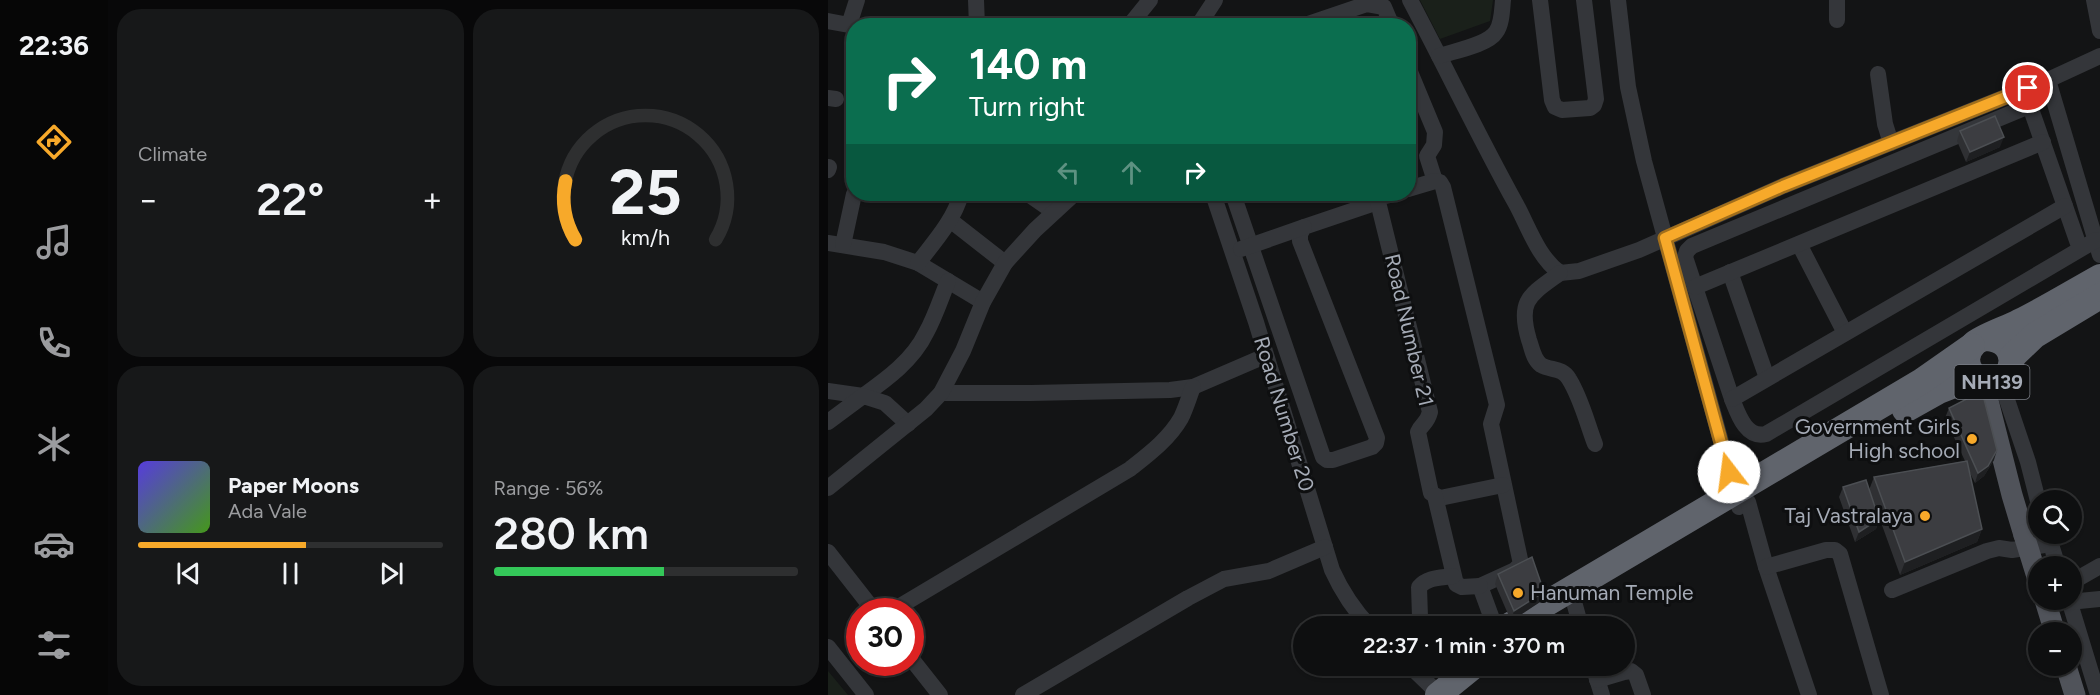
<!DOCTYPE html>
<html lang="en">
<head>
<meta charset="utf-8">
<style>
	:root { --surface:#0e0f10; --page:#171819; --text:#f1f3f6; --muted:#9b9c9f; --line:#2e2f30; --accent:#f7a92a }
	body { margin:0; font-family:Figtree,sans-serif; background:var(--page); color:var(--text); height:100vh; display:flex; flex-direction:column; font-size:22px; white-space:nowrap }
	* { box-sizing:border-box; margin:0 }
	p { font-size:20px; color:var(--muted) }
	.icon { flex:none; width:33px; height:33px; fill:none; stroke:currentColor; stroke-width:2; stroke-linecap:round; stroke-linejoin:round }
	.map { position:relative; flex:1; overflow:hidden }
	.side { display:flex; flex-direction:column; gap:9px; padding:9px; background:#080809; width:720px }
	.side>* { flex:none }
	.hud { position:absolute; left:18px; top:18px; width:570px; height:183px; border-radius:24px; box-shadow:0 2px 4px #0004,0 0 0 2px var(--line); background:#0b6e4f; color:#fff; overflow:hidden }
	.tools { position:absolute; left:1200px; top:490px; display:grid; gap:12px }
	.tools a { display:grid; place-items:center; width:54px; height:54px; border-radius:50%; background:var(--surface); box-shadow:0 2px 4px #0004,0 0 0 2px var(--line); font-size:30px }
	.speed { position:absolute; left:18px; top:598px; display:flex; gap:12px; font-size:30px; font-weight:700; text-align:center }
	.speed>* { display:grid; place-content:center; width:78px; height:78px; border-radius:50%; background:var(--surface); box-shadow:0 2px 4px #0004,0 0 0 2px var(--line); line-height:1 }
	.speed .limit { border:9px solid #d22; background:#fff; color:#111 }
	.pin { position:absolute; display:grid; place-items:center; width:51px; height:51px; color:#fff; margin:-26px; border:3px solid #fff; border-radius:50%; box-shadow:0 2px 6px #0007 }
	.me { position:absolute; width:66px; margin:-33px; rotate:345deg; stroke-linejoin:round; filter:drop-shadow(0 0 4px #0008) }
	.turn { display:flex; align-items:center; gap:21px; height:126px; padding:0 24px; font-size:27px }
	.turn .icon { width:78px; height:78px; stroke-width:2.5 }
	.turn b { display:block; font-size:42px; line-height:51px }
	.lanes { display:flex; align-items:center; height:57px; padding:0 24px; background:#0003; justify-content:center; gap:30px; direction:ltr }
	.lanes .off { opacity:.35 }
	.big { font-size:45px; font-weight:600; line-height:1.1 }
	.side .tile { flex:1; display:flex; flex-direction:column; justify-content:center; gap:9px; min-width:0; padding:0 21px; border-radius:24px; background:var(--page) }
	.side .dial { align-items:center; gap:0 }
	.dial svg { height:156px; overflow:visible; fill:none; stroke:var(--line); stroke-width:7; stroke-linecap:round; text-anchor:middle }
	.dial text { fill:var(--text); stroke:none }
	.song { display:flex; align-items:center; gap:18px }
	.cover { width:72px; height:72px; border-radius:9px; background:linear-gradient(135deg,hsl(250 70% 55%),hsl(100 70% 35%)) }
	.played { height:6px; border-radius:3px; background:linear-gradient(90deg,var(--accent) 55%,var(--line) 55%) }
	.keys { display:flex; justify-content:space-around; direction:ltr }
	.heat { display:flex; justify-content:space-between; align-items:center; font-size:33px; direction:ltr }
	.charge { height:9px; border-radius:4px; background:linear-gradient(90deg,#34c759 56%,var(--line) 0) }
	.side .tiles { flex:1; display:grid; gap:9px; grid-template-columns:repeat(2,1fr) }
	.trip { position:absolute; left:465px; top:616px; width:342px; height:60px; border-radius:30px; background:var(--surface); box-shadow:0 2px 4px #0004,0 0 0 2px var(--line); font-weight:600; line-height:60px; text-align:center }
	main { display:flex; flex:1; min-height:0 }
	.dock { display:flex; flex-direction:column; width:108px; justify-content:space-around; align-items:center; background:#060606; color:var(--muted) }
	.dock .icon { width:42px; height:42px }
	.dock .on { color:var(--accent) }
	.dock b { font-size:27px; color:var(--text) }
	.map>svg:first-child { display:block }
	.grass { fill:#1a201a }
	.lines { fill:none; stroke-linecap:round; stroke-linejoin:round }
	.minor { stroke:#34363a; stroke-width:16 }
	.major { stroke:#50535a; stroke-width:21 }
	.highway { stroke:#60646c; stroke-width:26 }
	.major-bridge { stroke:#50535a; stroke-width:21 }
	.wall { fill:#2f3033 }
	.shaded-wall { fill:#1e1f21 }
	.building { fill:#3c3d41; stroke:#4c4f53; stroke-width:1.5 }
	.route-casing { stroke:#a16e1b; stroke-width:15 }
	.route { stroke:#f7a92a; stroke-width:10 }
	.poi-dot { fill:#f7a92a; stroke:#0e0f10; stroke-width:2 }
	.labels { text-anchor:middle; stroke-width:6; stroke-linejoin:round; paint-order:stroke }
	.shield { fill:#0e0f10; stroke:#787c84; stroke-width:1.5 }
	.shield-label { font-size:20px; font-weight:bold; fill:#a5abb6 }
	.street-label { font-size:21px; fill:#a5abb6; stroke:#0e0f10 }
	.poi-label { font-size:21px; fill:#a5abb6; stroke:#0e0f10; text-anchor:end }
</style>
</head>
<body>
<main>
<nav class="dock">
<b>22:36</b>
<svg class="icon on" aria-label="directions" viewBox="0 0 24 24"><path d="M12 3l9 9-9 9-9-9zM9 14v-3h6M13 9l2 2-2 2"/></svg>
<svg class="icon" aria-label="music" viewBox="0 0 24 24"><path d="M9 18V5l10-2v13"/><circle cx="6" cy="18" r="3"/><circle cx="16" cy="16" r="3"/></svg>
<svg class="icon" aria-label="phone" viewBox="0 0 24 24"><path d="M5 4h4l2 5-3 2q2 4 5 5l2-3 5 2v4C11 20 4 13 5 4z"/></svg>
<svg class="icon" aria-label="climate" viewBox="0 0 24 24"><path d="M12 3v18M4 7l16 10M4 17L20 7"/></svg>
<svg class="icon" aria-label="car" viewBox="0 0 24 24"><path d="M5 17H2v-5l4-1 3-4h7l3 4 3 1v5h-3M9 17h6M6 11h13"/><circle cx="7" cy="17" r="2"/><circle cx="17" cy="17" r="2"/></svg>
<svg class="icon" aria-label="filters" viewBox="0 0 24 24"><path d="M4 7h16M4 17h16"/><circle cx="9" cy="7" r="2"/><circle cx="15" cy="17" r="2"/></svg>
</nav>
<section class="side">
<div class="tiles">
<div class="tile"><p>Climate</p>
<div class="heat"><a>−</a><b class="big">22°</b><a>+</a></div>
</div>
<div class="tile dial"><svg viewBox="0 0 100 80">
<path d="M14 69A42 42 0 1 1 86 69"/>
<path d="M14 69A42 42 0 0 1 9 39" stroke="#f7a92a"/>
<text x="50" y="56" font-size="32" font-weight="700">25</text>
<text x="50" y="72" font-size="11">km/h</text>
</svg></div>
<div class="tile">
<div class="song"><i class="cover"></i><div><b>Paper Moons</b><p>Ada Vale</p></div></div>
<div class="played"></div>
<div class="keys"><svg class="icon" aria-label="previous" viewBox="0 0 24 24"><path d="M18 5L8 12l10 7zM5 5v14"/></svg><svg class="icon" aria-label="pause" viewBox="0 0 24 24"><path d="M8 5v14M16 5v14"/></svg><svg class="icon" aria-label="next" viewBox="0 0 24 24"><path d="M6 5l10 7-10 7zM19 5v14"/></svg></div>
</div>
<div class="tile"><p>Range · 56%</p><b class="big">280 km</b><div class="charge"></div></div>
</div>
</section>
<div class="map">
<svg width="1272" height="695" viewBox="0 0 1272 695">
	<rect width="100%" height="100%" fill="#131415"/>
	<!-- grass -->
	<g class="grass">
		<polygon points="592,0 665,0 662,21 612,39"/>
		<polygon points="0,671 20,695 0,695"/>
	</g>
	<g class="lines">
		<!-- minor -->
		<g class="minor">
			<polyline points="148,0 149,26"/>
			<path d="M582,0C618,68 651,137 688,204C701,228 710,257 732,273L751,271L811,250L955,186L1220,80L1272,56"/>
			<polyline points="712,0 724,100 727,107 734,110 762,108 766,105 768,99 756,0"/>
			<polyline points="790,0 800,87 816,161 911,507"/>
			<polyline points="1009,0 1009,20"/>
			<polyline points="1266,0 1272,31"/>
			<polyline points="0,21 21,25 29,0"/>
			<polyline points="301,26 322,0"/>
			<polyline points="370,26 387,0"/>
			<polyline points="474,26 539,4 556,7 564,26"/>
			<path d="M611,56C626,51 660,45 668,32C674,24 674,10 675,0"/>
			<polyline points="580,67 607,132 606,145 599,156 607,181"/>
			<polyline points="1050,74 1057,124 1063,143"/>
			<polyline points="1220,80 1272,255"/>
			<polyline points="0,98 8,99"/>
			<polyline points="0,170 1,167"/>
			<polyline points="580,189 607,181 612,182 615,187 669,405 663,424 693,564 687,570 652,586 667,627"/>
			<polyline points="200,194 226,212"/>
			<path d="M385,194L428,322L504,570C514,592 526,610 542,627"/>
			<polyline points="405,194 495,457 499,460 505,460 544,447 548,443 549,438 472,241 472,234 476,227 550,202"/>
			<path d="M566,194L553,197L550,202L602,412C599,424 594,423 590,432L603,493L612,498L675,485"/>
			<polyline points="122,220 177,263"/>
			<polyline points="0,243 56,252 90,263 155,302"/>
			<polyline points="971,244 1017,333"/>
			<polyline points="15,245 26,194"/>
			<polyline points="413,249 476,227"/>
			<path d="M1252,249L1204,112L1201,108H1196L864,246L859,251L857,257L904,399C910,414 918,439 938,434L1268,240"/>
			<path d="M90,263C107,241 126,220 133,194"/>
			<polyline points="902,272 939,378"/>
			<path d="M732,273C702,295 689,300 701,340C704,348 705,359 713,365C723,371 734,367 741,379C753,398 759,423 767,444"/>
			<polyline points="867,287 1215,142"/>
			<polyline points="1172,379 1200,462 1210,501"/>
			<path d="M0,391L35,396C59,379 85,360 98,333C107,317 113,298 120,281"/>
			<polyline points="113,393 203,393 342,390 365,387 437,356"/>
			<polyline points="904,399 1237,206"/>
			<polyline points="0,422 35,396 57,403 80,424"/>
			<polyline points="0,488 98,409 113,393 135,351 155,302 177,263 207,230 246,194"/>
			<polyline points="607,496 628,584 634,587 652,586"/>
			<polyline points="920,502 938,567 981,695"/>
			<polyline points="1220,535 1230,567"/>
			<polyline points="0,552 47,612"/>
			<polyline points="938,567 998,550 1007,550 1012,554 1053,695"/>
			<polyline points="1244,582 1272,566"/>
			<polyline points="1064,590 1159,551 1171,548 1184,550 1223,544"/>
			<polyline points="1241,600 1270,695"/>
			<polyline points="746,602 753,627"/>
			<polyline points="1241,602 1272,599"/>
			<path d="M62,612L302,469C321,454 341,439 353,418C358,408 361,397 365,387"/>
			<path d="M588,627L592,617L591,587C600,577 612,578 625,576"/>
			<polyline points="0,647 38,695"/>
			<polyline points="82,657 112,695"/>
			<polyline points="582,666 611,694"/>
			<polyline points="765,666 774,695"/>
			<polyline points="769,680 796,672 803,671 808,675 815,695"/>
			<polyline points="195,695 360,598 396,579 441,571 497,547"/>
		</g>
		<!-- major -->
		<g class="major">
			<polyline points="1155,381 1184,495 1196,535"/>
			<polyline points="1217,600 1227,633"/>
			<polyline points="1238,666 1247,695"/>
		</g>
		<!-- highway -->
		<g class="highway">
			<path d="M1159,338C1193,340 1190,383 1160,381C1152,381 1145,377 1142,370C1137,361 1139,351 1146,344C1153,337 1180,328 1191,322C1219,308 1245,292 1272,277"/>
			<polyline points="1184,357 1206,336 1272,296"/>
			<polyline points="1077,410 1111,391 1147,377"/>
			<polyline points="679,627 1094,381 1144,346"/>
			<polyline points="610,695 646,666"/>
		</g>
		<!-- major-bridge -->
		<polyline class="major-bridge" points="1196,535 1210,580"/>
	</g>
	<!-- wall -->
	<g class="wall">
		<polygon points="1132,131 1172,147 1138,162 1129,141"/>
		<polygon points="1121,408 1166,460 1156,476 1147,483 1141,471 1154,529 1149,542 1072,575 1042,492 1051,519 1048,529 1027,542 1011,497 1015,487 1041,490 1046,477 1137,461 1117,418"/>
		<polygon points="670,574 712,602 683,621 667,584"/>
	</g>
	<!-- shaded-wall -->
	<g class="shaded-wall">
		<polygon points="1176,137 1172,147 1138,162 1142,152"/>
		<polygon points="1169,450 1166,460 1156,476 1147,483 1150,473"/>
		<polygon points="1051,519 1048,529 1027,542 1031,532"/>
		<polygon points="1154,529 1149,542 1072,575 1077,562"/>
		<polygon points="716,592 712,602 683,621 686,611"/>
	</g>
	<!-- building -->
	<g class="building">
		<polygon points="1167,116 1176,137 1142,152 1132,131"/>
		<polygon points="1154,391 1169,450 1160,466 1150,473 1121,408"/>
		<polygon points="1139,461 1154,529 1077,562 1046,477"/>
		<polygon points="1038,480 1051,519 1031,532 1015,487"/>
		<polygon points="704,557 716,592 686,611 670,574"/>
	</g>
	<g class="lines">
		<defs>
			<polyline id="route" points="901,472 837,238 955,186 1200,88"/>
		</defs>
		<!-- route casing -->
		<use href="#route" class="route-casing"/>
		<!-- route -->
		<use href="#route" class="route"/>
	</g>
	<!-- markers -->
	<g class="poi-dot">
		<circle cx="1144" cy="439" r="6"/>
		<circle cx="1097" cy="516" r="6"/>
		<circle cx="690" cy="593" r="6"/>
	</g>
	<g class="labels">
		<!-- shield labels -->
		<rect class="shield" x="1126.5" y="365" width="75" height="34" rx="4.5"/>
		<g class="shield-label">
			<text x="1164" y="389">NH139</text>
		</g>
		<!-- street labels -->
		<g class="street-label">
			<text transform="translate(581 330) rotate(77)" y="7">Road Number 21</text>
			<text transform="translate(456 414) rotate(73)" y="7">Road Number 20</text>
		</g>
		<!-- poi labels -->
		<g class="poi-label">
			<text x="1132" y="434">Government Girls<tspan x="1132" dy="24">High school</tspan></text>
			<text x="1085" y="523">Taj Vastralaya</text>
			<text x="702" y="600" text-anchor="start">Hanuman Temple</text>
		</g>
	</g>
</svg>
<div class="tools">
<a><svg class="icon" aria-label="search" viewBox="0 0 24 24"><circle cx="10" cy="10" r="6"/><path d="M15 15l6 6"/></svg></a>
<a>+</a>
<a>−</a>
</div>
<div class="speed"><div class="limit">30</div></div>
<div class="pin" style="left:1200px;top:88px;background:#d93025"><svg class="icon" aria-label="arrive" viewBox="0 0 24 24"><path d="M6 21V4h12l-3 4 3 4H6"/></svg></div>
<svg class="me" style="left:901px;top:472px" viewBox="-20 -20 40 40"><circle r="19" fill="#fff"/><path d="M0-13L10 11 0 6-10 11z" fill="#f7a92a"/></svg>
<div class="trip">22:37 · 1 min · 370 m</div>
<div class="hud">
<div class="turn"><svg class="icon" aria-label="right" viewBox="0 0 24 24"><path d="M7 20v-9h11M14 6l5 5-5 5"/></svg><div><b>140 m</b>Turn right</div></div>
<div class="lanes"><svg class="icon off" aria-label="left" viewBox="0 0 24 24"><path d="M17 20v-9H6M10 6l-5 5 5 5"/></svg><svg class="icon off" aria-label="ahead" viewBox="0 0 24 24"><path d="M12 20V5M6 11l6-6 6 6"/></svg><svg class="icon" aria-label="right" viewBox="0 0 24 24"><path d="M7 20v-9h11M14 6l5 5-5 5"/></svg></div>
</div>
</div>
</main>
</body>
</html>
